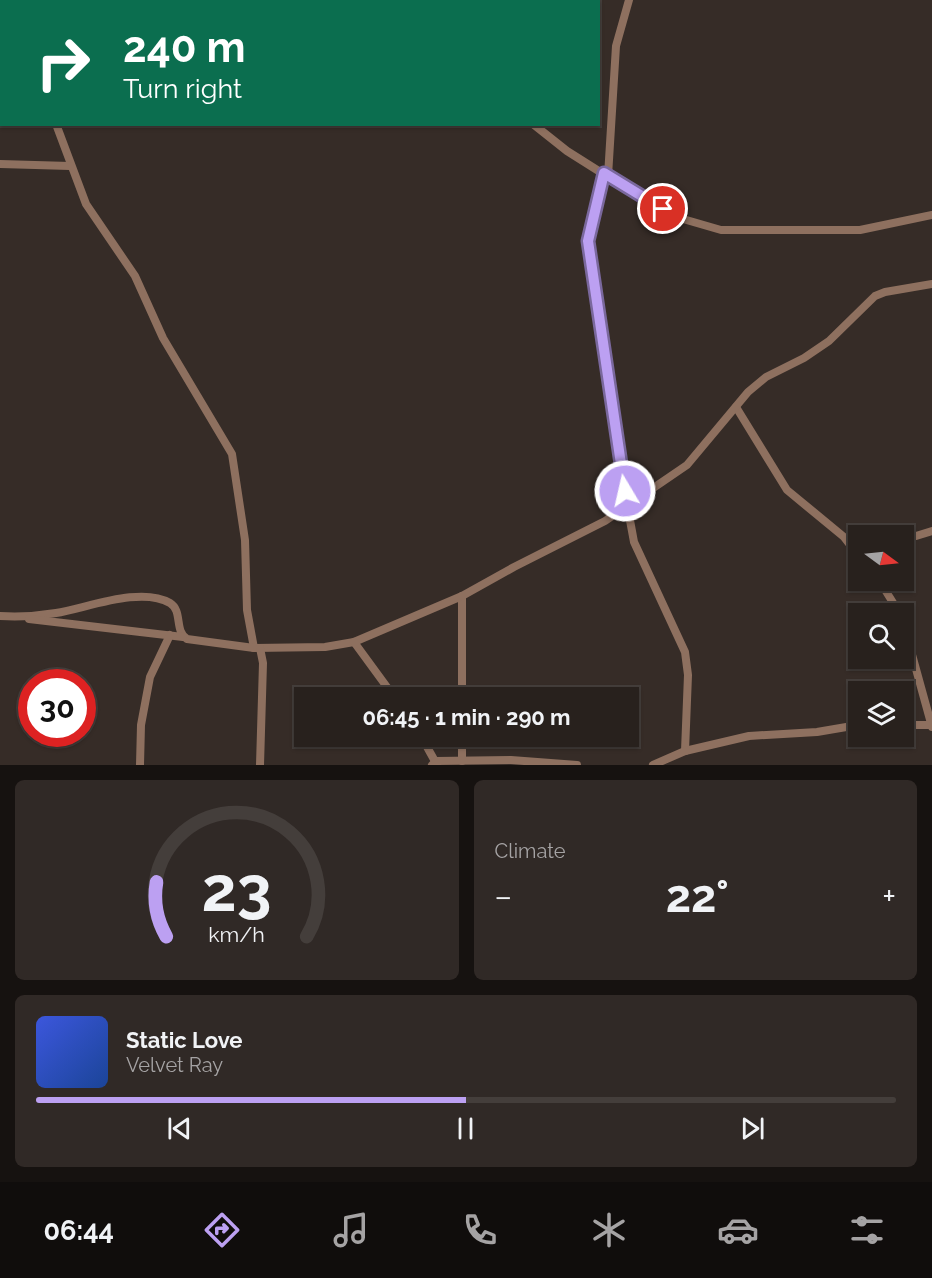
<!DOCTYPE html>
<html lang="en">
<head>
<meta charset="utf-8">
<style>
	:root { --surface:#28211d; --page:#302926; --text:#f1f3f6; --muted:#a5a3a4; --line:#443e3b; --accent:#bca0f2 }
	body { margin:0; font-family:Raleway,sans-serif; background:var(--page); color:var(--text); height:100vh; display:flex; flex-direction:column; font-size:22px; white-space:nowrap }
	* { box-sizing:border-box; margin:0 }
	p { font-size:20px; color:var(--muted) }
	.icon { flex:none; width:33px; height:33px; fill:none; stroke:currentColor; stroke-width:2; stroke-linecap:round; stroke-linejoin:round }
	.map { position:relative; height:765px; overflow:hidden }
	.details { display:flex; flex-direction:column; gap:15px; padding:15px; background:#161210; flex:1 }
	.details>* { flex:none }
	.hud { position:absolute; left:0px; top:0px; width:600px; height:126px; box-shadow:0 2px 4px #0004,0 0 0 2px var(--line); background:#0b6e4f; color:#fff; overflow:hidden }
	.needle { width:39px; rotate:105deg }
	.tools { position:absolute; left:848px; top:525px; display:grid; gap:12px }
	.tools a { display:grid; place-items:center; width:66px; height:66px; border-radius:0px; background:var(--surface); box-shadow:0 2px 4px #0004,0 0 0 2px var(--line); font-size:30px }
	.speed { position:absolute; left:18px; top:669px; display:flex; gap:12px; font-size:30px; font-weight:700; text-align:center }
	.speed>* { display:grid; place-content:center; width:78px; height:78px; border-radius:50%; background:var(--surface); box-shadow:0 2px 4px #0004,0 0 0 2px var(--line); line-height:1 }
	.speed .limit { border:9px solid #d22; background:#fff; color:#111 }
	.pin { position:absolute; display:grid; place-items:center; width:51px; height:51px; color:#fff; margin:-26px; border:3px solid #fff; border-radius:50%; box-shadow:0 2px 6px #0007 }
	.me { position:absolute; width:66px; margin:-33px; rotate:351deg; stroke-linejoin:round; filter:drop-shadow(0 0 4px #0008) }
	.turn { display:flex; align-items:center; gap:21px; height:126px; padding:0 24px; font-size:27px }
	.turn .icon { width:78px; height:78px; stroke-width:2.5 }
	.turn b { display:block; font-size:42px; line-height:51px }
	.big { font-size:45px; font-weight:700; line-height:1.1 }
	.details .card { flex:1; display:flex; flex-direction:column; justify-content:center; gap:9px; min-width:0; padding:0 21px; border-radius:9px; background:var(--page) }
	.details .dial { align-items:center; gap:0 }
	.dial svg { height:156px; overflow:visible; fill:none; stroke:var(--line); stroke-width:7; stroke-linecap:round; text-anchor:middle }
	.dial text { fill:var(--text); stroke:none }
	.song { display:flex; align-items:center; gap:18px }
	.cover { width:72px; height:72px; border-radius:9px; background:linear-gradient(135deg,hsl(230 70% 55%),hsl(220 70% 35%)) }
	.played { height:6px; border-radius:3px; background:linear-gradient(90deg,var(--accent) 50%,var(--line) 50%) }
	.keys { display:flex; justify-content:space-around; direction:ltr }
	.heat { display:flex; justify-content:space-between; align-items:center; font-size:33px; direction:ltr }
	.details .tiles { flex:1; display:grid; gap:15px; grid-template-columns:1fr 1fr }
	.card:last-child { grid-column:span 2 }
	.trip { position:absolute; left:294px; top:687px; width:345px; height:60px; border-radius:0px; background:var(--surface); box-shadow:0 2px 4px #0004,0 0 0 2px var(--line); font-weight:700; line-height:60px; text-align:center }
	.tabs { display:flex; height:96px; justify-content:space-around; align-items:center; background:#100d0c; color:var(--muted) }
	.tabs .icon { width:42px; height:42px }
	.tabs .selected { color:var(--accent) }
	.tabs b { font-size:27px; color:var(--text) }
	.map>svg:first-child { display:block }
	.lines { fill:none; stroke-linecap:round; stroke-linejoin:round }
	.minor { stroke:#8e705f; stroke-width:8 }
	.route-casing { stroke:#7a689d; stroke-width:15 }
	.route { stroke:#bca0f2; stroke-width:10 }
</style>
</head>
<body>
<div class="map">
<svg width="932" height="765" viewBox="0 0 932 765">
	<rect width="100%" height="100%" fill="#362c27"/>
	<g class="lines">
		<!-- minor -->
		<g class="minor">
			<polyline points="10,0 10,2"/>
			<polyline points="338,0 341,2"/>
			<polyline points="526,0 527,2"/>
			<polyline points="460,2 460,0"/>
			<polyline points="594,2 596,0"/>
			<polyline points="56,124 86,204 135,276 163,338 232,454 245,540 247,610 254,648"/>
			<polyline points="533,124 567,151 643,199 683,219 721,230 860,230 932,215"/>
			<polyline points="0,164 70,166"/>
			<polyline points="604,173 588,235 590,261 606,349 622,477 634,542 685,652 688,675 685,751"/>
			<polyline points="608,176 616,46 629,0"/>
			<polyline points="736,407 787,490 844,537 858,555"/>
			<polyline points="903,540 932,531"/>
			<polyline points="879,580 900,614"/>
			<polyline points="462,596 462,698"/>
			<path d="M0,616C18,617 38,616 56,613C87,608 141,586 170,603C183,611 174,631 187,639L254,648L325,647L354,642L462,596L514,567L605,521L687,465L748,392L766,377L804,358L829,341L875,296L885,292L932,284"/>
			<polyline points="29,619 183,637"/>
			<polyline points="903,622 932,727"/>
			<polyline points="354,642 395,698"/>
			<polyline points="903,725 931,725"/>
			<polyline points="421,736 437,765"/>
			<polyline points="462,761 462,736"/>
			<polyline points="140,765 141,725 150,677 170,635"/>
			<polyline points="260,765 263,663 260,648"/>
			<polyline points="432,765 436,761 511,760 577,765"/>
			<polyline points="653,765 685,751 749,736 817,732 858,725"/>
		</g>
	</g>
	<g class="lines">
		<defs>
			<polyline id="route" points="625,491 588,241 604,173 663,209"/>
		</defs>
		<!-- route casing -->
		<use href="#route" class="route-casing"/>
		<!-- route -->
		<use href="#route" class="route"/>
	</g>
</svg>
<div class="tools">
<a><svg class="needle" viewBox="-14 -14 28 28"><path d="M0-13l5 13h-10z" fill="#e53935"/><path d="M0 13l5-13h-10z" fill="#a5a3a4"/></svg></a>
<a><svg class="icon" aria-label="search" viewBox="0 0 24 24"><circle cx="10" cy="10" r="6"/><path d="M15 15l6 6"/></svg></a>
<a><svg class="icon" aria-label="layers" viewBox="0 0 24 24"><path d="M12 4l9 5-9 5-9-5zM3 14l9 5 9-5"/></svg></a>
</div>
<div class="speed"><div class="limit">30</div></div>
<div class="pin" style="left:663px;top:209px;background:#d93025"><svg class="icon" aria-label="arrive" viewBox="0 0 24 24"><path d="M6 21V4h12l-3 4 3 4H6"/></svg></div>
<svg class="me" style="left:625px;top:491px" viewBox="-20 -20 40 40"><circle r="17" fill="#bca0f2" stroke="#fff" stroke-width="3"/><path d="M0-11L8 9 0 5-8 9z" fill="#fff"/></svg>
<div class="trip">06:45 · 1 min · 290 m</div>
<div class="hud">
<div class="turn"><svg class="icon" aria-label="right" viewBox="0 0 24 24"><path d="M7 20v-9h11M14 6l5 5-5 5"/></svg><div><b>240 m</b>Turn right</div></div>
</div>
</div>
<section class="details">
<div class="tiles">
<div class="card dial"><svg viewBox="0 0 100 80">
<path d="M14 69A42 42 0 1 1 86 69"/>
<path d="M14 69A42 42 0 0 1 9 41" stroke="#bca0f2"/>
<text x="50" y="56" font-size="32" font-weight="700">23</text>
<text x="50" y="72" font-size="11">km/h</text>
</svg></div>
<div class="card"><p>Climate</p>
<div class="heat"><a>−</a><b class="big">22°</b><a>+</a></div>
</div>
<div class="card">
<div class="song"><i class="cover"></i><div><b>Static Love</b><p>Velvet Ray</p></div></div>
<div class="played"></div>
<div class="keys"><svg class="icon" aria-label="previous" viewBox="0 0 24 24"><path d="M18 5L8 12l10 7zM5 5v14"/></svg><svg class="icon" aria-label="pause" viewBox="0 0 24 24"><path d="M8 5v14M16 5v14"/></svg><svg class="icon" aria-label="next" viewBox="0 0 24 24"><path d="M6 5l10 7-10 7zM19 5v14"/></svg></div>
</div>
</div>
</section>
<nav class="tabs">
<b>06:44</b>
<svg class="icon selected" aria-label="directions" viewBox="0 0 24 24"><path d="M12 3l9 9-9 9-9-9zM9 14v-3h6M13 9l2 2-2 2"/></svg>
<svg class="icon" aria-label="music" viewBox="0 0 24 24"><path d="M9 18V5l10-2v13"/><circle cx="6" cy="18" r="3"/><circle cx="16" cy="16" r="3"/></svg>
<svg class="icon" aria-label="phone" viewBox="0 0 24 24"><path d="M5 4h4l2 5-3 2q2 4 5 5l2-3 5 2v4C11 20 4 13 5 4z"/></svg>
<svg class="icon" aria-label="climate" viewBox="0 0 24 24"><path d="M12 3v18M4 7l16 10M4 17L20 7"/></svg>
<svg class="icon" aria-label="car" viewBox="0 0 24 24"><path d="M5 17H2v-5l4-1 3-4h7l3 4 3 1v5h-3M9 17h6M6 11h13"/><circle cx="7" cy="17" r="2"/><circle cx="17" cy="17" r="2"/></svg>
<svg class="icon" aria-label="filters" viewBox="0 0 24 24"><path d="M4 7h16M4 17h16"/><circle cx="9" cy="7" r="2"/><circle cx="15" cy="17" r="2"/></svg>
</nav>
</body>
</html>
